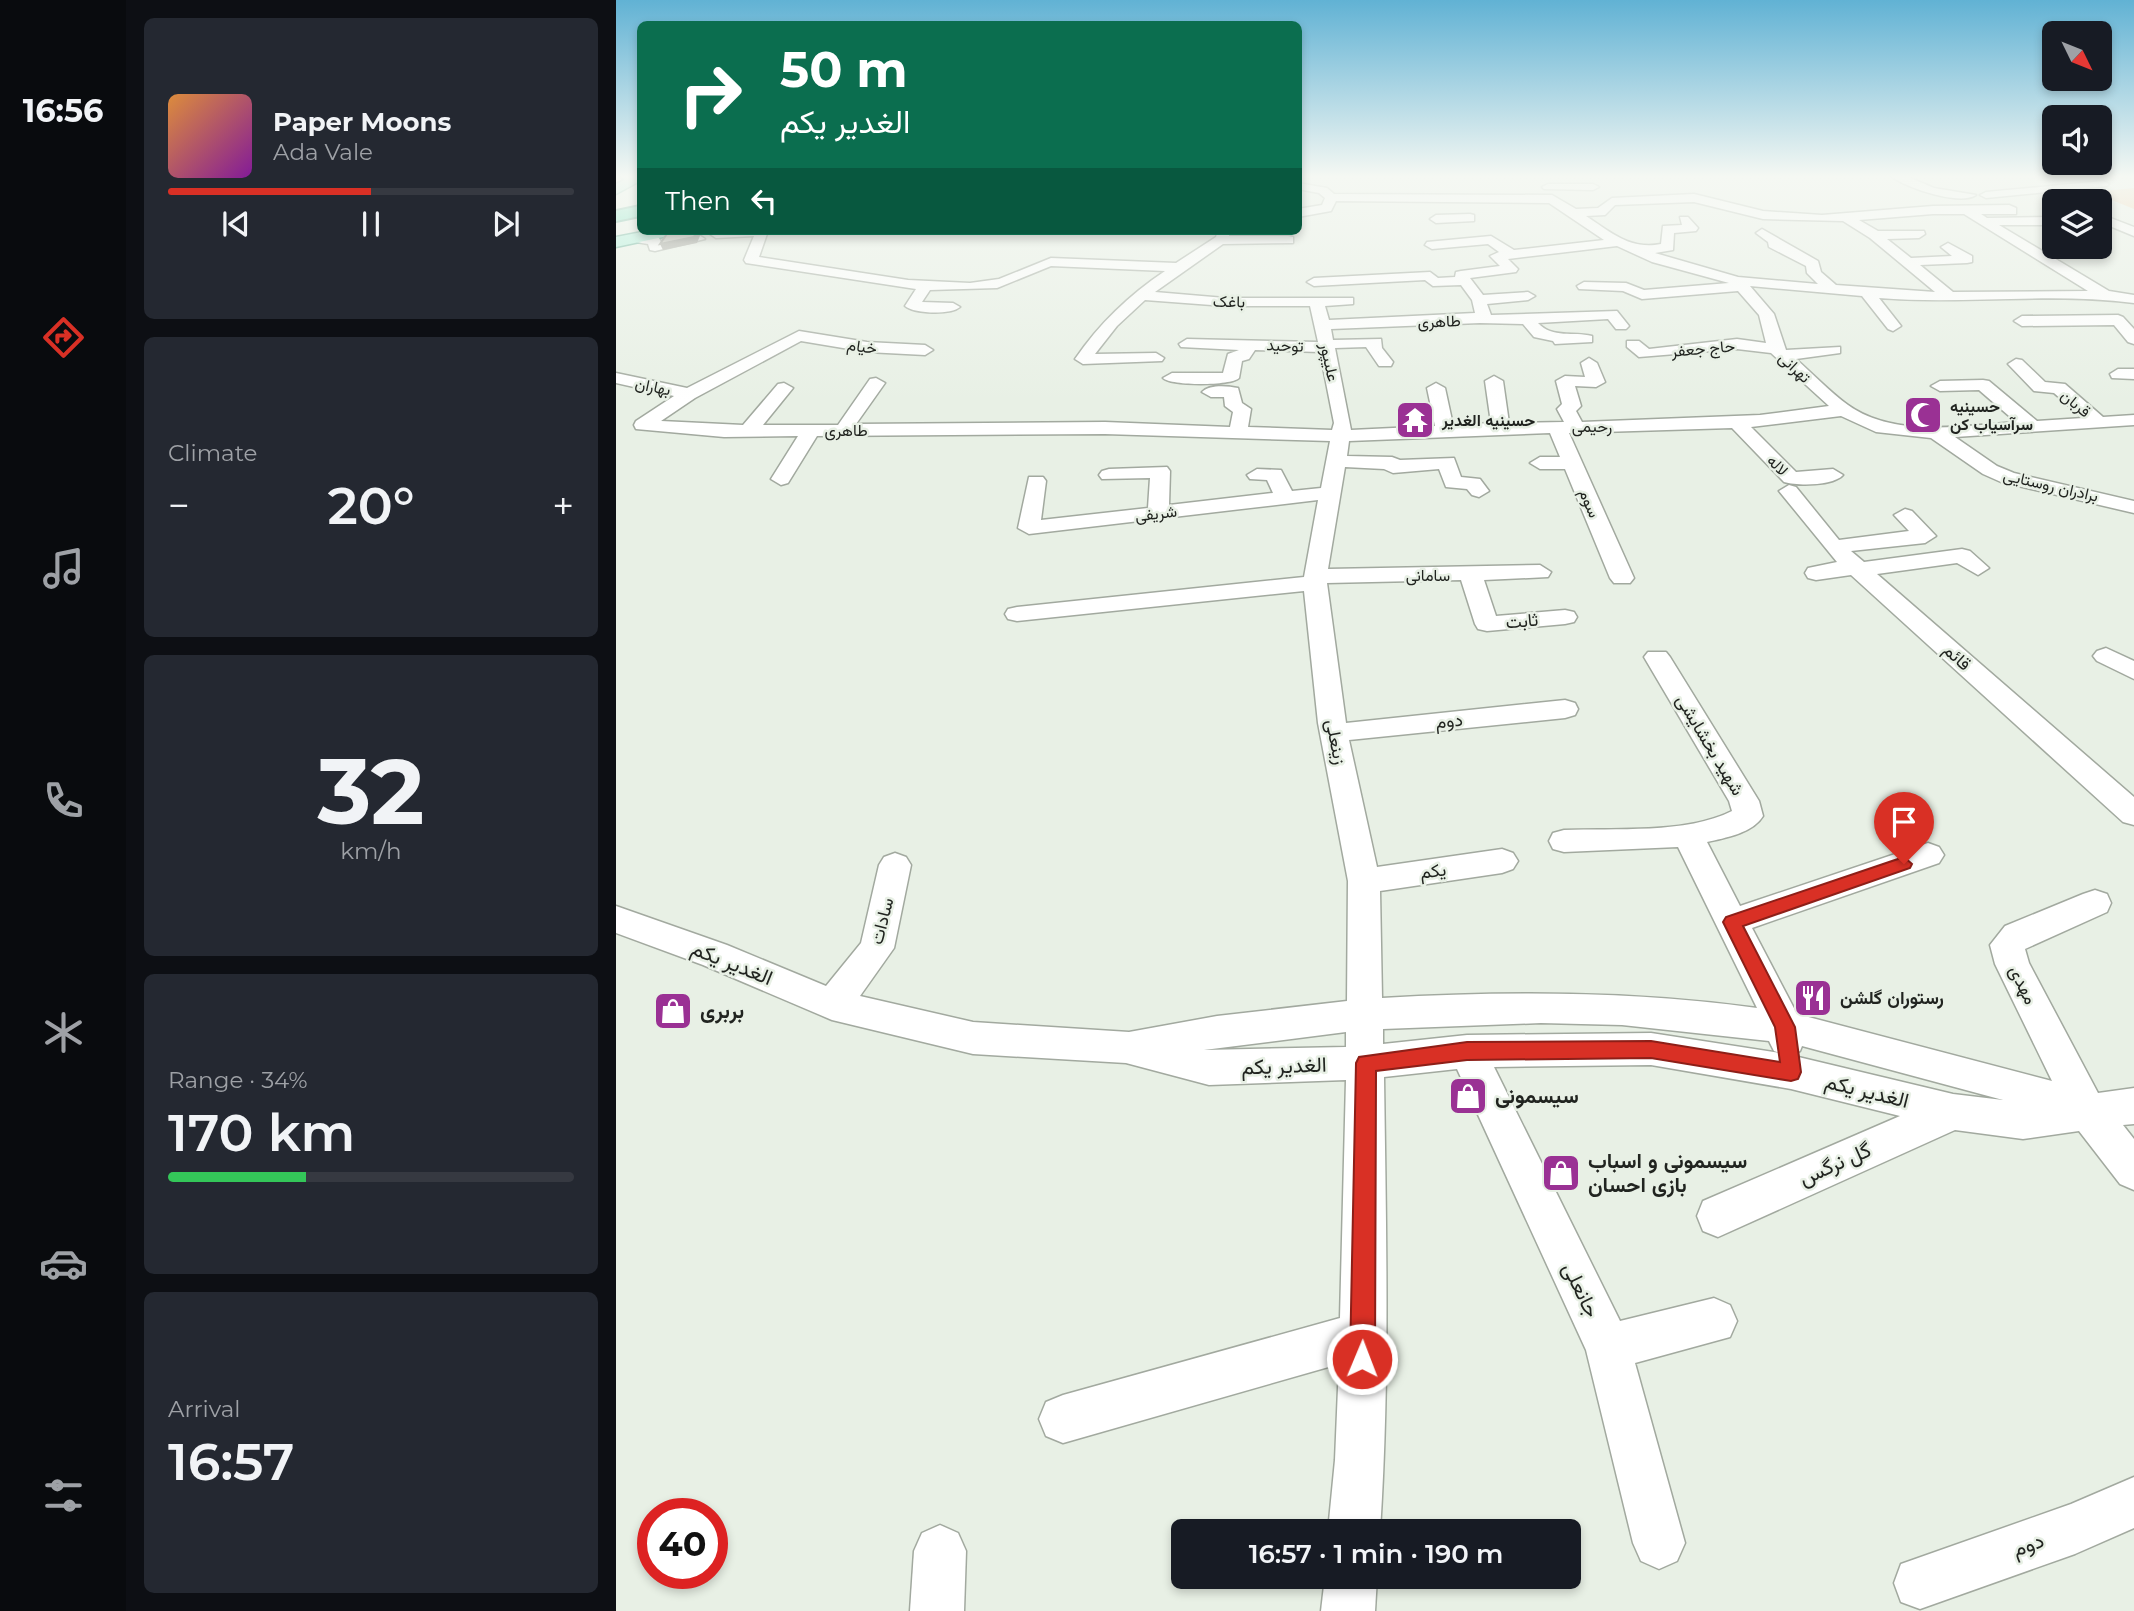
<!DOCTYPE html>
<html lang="en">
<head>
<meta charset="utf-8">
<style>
	:root { --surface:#171b24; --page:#242831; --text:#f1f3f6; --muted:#9ea1a6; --line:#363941; --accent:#d93025 }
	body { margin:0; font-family:Montserrat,Vazirmatn,sans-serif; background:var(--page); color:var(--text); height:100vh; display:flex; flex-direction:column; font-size:26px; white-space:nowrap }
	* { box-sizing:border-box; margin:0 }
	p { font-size:23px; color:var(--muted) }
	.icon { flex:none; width:38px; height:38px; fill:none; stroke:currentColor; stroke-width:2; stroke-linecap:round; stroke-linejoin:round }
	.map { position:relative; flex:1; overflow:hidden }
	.panel { display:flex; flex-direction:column; gap:18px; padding:18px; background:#0d0f14; width:490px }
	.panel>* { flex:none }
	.guide { position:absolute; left:21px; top:21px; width:665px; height:214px; border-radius:10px; box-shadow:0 4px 10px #0003; background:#0b6e4f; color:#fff; overflow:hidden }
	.needle { width:46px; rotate:133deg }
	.fabs { position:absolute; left:1426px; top:21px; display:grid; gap:14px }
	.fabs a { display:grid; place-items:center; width:70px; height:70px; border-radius:10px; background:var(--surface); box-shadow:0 4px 10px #0003; font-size:35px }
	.speed { position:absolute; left:21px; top:1498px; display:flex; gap:14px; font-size:35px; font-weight:700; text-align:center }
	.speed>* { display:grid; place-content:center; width:91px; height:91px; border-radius:50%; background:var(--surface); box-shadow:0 4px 10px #0003; line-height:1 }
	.speed .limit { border:10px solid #d22; background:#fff; color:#111 }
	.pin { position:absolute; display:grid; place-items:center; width:60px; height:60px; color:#fff; margin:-72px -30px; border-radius:50% 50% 50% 0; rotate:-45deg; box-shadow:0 0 7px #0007 }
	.pin .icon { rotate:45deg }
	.me { position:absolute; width:77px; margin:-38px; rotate:1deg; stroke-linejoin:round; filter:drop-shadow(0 0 5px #0008) }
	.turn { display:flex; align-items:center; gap:24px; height:147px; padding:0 28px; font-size:32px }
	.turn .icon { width:91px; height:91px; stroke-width:2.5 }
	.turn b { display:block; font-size:49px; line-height:60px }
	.then { display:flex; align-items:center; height:66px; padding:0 28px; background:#0003; gap:14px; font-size:26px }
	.big { font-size:52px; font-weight:600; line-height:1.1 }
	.panel .widget { flex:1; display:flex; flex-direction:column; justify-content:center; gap:10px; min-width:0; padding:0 24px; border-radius:10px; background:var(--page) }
	.panel .dial { align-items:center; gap:0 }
	.dial b { font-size:91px; line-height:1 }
	.song { display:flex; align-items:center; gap:21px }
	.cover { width:84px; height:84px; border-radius:10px; background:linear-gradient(135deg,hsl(30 70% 55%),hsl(290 70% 35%)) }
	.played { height:7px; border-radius:4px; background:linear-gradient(90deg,var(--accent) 50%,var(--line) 50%) }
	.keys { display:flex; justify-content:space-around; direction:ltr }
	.heat { display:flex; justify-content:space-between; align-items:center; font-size:38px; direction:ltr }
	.charge { height:10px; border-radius:5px; background:linear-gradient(90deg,#34c759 34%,var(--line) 0) }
	.trip { position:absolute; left:555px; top:1519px; width:410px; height:70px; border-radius:10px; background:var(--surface); box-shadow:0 4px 10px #0003; font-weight:600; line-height:70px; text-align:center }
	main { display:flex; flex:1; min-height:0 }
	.menu { display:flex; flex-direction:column; width:126px; justify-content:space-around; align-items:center; background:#090b0e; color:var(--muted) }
	.menu .icon { width:49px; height:49px }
	.menu .current { color:var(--accent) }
	.menu b { font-size:32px; color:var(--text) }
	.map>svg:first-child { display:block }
	.green { fill:#f1c390 }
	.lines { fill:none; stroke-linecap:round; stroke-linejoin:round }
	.minor-casing { stroke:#a2a99f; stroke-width:3 }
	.major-casing { stroke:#419e80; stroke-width:3 }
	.highway-casing { stroke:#419e80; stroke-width:4 }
	.minor { fill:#fff; fill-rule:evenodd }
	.major { fill:#97ecd1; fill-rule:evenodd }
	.highway { fill:#52dfb3; fill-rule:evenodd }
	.shaded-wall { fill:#909087 }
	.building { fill:#cecdc1; stroke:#909087; stroke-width:2 }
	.route { fill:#d93025; stroke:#8d1f18; stroke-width:2 }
	.labels { text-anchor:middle; stroke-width:5; stroke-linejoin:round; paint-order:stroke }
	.far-street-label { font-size:16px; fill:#212420; stroke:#e8f0e5 }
	.far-poi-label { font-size:16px; font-weight:bold; fill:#212420; stroke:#e8f0e5; text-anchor:start }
	.street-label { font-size:18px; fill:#212420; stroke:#e8f0e5 }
	.poi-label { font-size:18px; font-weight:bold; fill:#212420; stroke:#e8f0e5; text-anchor:start }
	.near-street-label { font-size:21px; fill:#212420; stroke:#e8f0e5 }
	.near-poi-label { font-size:21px; font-weight:bold; fill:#212420; stroke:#e8f0e5; text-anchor:start }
</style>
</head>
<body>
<main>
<nav class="menu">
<b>16:56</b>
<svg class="icon current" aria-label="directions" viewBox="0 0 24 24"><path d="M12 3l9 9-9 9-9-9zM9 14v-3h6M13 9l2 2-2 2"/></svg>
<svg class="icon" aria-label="music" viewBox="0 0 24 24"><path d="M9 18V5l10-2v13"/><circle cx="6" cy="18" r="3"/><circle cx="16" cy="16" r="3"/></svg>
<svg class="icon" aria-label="phone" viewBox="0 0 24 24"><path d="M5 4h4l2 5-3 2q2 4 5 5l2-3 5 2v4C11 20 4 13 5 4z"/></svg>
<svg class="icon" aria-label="climate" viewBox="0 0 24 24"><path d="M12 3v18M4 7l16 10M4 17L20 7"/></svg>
<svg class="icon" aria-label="car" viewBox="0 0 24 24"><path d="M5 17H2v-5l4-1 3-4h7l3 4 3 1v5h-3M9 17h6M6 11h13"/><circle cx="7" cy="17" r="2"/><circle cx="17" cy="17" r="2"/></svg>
<svg class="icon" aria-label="filters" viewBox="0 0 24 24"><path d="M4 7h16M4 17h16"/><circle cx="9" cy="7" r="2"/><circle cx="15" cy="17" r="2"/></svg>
</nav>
<section class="panel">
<div class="widget">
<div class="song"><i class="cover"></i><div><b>Paper Moons</b><p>Ada Vale</p></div></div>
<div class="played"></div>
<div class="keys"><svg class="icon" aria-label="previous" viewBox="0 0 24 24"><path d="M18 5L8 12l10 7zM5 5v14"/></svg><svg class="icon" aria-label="pause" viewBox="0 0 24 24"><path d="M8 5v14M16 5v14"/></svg><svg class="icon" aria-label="next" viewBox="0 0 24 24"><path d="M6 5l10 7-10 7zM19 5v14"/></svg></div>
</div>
<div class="widget"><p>Climate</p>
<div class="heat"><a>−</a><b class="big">20°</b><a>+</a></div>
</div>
<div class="widget dial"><b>32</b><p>km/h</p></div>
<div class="widget"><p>Range · 34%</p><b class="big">170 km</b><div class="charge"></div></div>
<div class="widget"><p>Arrival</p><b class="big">16:57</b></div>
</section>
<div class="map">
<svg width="1518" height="1611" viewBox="0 0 1518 1611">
	<rect width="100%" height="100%" fill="#e8f0e5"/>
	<!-- green -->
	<polygon class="green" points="1518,188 1518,209 1476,192"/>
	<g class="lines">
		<defs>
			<g id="minor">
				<path d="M1275,176H1290L1318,188L1360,195C1344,206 1290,188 1275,176Z"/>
				<polygon points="1487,181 1493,184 1491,186 1370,198 1364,195 1370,192"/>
				<path d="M682,183L711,188L718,194L936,195L960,209L982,208L996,198L1078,194L1147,211L1206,215L1317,206L1393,205L1400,208V214H1365L1371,218L1438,217V225H1383L1493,291L1518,295V303C1434,292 1347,305 1263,298L1285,326L1277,331L1272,329L1246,296L1134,286L1158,314L1170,350L1224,347V353L1180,359C1197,374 1214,392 1232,405C1278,438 1348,426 1400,422L1363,390L1324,391L1315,386L1324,381L1367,380L1373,381L1421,421L1467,418L1438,393L1418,391L1392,364L1400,359L1406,360L1429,382L1449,384L1487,417L1518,415V425L1339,437L1381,466L1398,473L1518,501V513L1385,482L1367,474L1315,438L1260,432L1225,416L1135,427L1180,472L1217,469L1227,475C1217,486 1182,486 1168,482L1116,428L953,433L1018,578L1014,583H998L994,578L949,469H924L914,463L924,457H944L934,433L733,441L731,456L776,457L784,460L838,458L845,477L864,479L873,491L863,497L856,495L851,489L830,487L823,469L777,473L768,469L729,467L712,569L924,565L935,572L932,577L868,580L880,616L949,610L958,612L961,617L958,622L949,624L871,631L862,629L859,624L845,580L711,583L730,723L949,700L959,703L962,709L959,715L949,718L733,740L761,867L886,849L897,853L902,861L897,869L886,873L764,891L766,998C892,991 1016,991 1141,1008L1062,847L948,852L937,849L933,841L937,833L948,830C998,828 1071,834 1116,811L1113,801L1028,657L1032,652H1050L1054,657L1143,801L1147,816C1137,833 1109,838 1091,842L1124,906L1312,843L1323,847L1328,855L1323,863L1136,928L1181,1014L1436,1081L1379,964L1374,945L1389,926L1467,894L1479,890L1491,894L1495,903L1491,912L1409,949L1413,963L1482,1093L1518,1088V1124L1507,1125L1518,1139V1190L1504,1184L1463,1131L1407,1139L1339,1130L1102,1237L1087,1231L1081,1216L1087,1201L1284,1116L1175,1089L1035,1065L878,1067L1004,1321L1098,1298L1114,1305L1121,1321L1114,1337L1019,1363L1069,1543L1061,1561L1043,1569L1025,1561L1017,1543L970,1350L841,1069L768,1077C770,1229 774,1380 764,1531H712L719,1460L723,1364L447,1443L430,1436L423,1419L430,1402L447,1395L724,1318L730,1080L593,1085L510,1063L357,1054L216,1020L87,965L0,933V906L111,945L210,986L245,943L263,865L268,857L279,853L290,857L295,865L278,948L244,996L357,1022L513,1032L601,1016L731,1001L732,881L702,723L688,591L401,621L392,619L389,614L392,609L401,607L688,577L702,500L413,534L402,528L413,477H427L430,481L425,520L532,508L534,478L486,479L483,475L486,471L493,469L551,467L554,471L553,505L657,493L651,480L634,479L631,475L641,469L665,470L676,491L705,488L714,441L489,434L201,436L172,483L165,485L155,479L182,436L108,437L20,429L18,425L20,421L58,396L0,383V373L71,388L183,331L251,342L309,345L317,350L309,355L251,352L185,341L79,398L45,421L127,425L162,384L168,383L177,388L147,425H222L254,379L260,378L269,383L240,424L489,422L614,427L617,412L609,406L608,397H595L586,392C594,384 612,386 622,388L626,403L635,409L632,427L716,430L718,423L704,352L639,350L633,359L626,361L623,378C615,386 555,386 547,378L556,373H607L612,354L623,350L565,347L563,344L571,339L702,342L694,306H609L529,300L501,326L479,354L540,353L548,358L546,361L467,364L459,359C483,324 513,295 549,271L435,266L381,288L314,290L306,302L337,303L344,307C335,315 298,314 289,306L300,289L130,263L128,260L138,236L100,238L94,234L96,231H152L143,257L292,280L354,283L383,279L435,258L560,263L600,237L602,231H614L613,236H672L677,237V243L607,244L539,292L609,298H737V304L709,306L713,320L859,313L856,300L845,285L817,286L809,280L698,286L691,282L698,278L814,272L822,278L839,277L840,272L845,271L884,266L874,256L883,252L872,244L816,249L809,245L811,242L875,236L898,250L988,240L933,203L720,201L715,211L682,217V209L706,205L709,198L703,193L682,189ZM1078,202L1147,219L1227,221L1254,238L1319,292L1220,285L1205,272L1202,261L1146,229L1140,233L1152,242L1153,247L1190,266L1191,273L1202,284L1122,277L1039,253L1057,250L1058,233L1080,231L1082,228L1072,217H1064L1066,225L1047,226L1045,244C1014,250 996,233 970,216L989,215L999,205ZM1317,214H1348L1472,291L1337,292L1304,265L1351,263L1356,262V256L1332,243L1325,247L1336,256L1295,258L1271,239L1303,238L1309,234L1308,231H1262L1243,220ZM1001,246L1036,262L1113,283L1028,290L1010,283L968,282L961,286L963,289L1007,291L1026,299L1122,291L1143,315L1150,343L1121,339L1033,349L1023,341H1011V347L1023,357L1121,349L1155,353L1213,406L1144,415L966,422L960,411L965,406L959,386L980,387L989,382L981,363L973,358L965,363L969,377L949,376L940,381L946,404L941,409L948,422L893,423L887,381L878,376L869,381L875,423L837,425L829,388L820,383L811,388L819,426L735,430L719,348L750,347L763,366H775L777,362L766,348L765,339L717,340L715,329L864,323L907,324L918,337L937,341L939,344L976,342V336C957,331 937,339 922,323L992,319L1000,329H1010L1013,326L1001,311L875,315L871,304L912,300L919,296L912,292L867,295L854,278L900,272L902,269L892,259ZM925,1023L1006,1025L1153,1041L1158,1051L1164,1053L1035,1033L851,1035L767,1044V1029ZM730,1032V1047L588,1050ZM1186,1046L1387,1100L1337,1094L1174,1055L1184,1051Z"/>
				<polygon points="932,184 977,184 983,187 977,190 928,189 926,187"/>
				<polygon points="854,214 858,215 858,221 820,223 814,219 820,215"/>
				<polygon points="1484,214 1518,227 1518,236 1484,222"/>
				<polygon points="19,234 43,238 45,242 83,235 89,239 39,251 34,250 32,244 14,241 13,238"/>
				<polygon points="1502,315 1507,317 1518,329 1518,344 1512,342 1498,325 1406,326 1398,321 1406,316"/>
				<polygon points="1502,369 1518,369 1518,379 1496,378 1494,374"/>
				<polygon points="1173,485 1180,487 1223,540 1293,531 1278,515 1289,509 1296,511 1320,536 1309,543 1235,551 1248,562 1346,549 1354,551 1373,568 1362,575 1341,563 1261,574 1518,797 1518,825 1507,822 1235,575 1200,580 1192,578 1189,573 1192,568 1221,562 1163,491"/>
				<polygon points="1490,648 1518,661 1518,679 1481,661 1477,656 1481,651"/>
				<polygon points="1518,1477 1518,1528 1459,1554 1304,1609 1285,1602 1278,1583 1285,1564 1455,1504"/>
				<polygon points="324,1525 342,1533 350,1551 348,1611 294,1611 298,1551 306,1533"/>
				<polygon points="709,1577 761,1577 759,1611 705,1611"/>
			</g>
			<g id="major">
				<polygon points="4,176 19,176 24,181 0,194 0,184 8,180"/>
				<polygon points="31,231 63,231 61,234 0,247 0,237"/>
			</g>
			<polygon id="highway" points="24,206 24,216 0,221 0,211"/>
		</defs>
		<!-- minor casing -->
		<use href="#minor" class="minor-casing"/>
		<!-- major casing -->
		<use href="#major" class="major-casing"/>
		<!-- highway casing -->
		<use href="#highway" class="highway-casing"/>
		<!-- minor -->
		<use href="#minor" class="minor"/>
		<!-- major -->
		<use href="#major" class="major"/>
		<!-- highway -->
		<use href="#highway" class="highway"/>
	</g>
	<!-- shaded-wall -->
	<polygon class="shaded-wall" points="81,231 86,231 81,243 47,250 44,244"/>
	<!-- building -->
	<polygon class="building" points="53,231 81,231 78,237 44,244"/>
	<!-- sky -->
	<linearGradient id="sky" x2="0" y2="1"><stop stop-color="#61b2d4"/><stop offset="0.44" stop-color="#f5f8f3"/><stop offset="1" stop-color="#f5f8f3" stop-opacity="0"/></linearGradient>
	<rect width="1518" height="401" fill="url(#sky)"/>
	<!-- route -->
	<polygon class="route" points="1288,857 1296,864 1294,868 1127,926 1179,1027 1185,1072 1182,1079 1175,1081 1035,1058 851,1060 760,1071 759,1359 755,1368 746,1371 738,1368 734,1359 740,1063 743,1057 851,1042 1035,1041 1164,1062 1159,1027 1107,922 1110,917"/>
	<!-- icons -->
	<defs>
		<symbol id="mosque-square" viewBox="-11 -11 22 22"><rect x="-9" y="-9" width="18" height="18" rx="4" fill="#9a3194" stroke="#e8f0e5"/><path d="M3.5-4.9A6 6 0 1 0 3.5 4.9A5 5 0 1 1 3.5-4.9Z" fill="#fff"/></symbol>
		<symbol id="temple-square" viewBox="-11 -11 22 22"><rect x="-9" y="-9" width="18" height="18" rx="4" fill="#9a3194" stroke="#e8f0e5"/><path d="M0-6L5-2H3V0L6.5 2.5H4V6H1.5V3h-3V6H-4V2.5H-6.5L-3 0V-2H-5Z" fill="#fff"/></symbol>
		<symbol id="restaurant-square" viewBox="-11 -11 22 22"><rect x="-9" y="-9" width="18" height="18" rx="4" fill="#9a3194" stroke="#e8f0e5"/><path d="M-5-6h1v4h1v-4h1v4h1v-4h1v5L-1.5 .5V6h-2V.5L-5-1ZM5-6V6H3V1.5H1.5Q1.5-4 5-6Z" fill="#fff"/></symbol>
		<symbol id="shop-square" viewBox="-11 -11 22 22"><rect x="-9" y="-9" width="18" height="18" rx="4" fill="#9a3194" stroke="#e8f0e5"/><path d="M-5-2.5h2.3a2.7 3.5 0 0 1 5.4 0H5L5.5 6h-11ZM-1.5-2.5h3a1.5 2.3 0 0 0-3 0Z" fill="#fff"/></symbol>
	</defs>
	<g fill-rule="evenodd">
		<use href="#mosque-square" x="1285" y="393" width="44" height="44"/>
		<use href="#temple-square" x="777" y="398" width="44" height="44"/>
		<use href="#restaurant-square" x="1175" y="976" width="44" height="44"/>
		<use href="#shop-square" x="35" y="989" width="44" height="44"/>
		<use href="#shop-square" x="830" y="1074" width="44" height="44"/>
		<use href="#shop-square" x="923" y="1151" width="44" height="44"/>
	</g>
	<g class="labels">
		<!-- far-street labels -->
		<g class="far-street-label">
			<text transform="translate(613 301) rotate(1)" y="6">باغک</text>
			<text transform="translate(823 321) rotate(-2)" y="6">طاهری</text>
			<text transform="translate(669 345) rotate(2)" y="6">توحید</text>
			<text transform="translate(246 346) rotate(8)" y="6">خیام</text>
			<text transform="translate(1087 348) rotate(-5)" y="6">حاج جعفر</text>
			<text transform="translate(714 362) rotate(78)" y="6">علیپور</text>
			<text transform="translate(1179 367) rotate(43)" y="6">تهرانی</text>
			<text transform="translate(37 386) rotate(12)" y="6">بهاران</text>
			<text transform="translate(1460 403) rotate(39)" y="6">قربان</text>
			<text x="976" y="432">رحیمی</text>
			<text x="230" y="436">طاهری</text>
			<text transform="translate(1162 465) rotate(45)" y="6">لاله</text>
			<text transform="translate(1435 485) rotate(13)" y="6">برادران روستایی</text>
			<text transform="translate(974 503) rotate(67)" y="6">سوم</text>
			<text transform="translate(540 513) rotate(-7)" y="6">شریفی</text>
			<text x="812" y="581">سامانی</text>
		</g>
		<!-- far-poi labels -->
		<g class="far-poi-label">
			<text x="1334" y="412">حسینیه<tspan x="1334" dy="18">سرآسیاب کن</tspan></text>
			<text x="826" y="426">حسینیه الغدیر</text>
		</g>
		<!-- street labels -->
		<g class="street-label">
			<text transform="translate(906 621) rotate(-5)" y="6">ثابت</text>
			<text transform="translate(1341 657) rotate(42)" y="6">قائم</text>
			<text transform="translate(833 721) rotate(-6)" y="6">دوم</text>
			<text transform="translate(720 742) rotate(79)" y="6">زینعلی</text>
			<text transform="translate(1094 745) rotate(59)" y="6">شهید بخشایشی</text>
			<text transform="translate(817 871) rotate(-8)" y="6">یکم</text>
			<text transform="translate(266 921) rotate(-76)" y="6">سادات</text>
			<text transform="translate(1407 985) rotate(64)" y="6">مهدی</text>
		</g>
		<!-- poi labels -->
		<g class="poi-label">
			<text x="1224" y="1004">رستوران گلشن</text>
		</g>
		<!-- near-street labels -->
		<g class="near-street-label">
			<text transform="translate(116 963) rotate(22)" y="7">الغدیر یکم</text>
			<text transform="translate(668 1066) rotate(-2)" y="7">الغدیر یکم</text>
			<text transform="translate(1251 1091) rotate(14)" y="7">الغدیر یکم</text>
			<text transform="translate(1219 1164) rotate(-24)" y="7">گل نرگس</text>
			<text transform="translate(965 1290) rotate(64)" y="7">جانعلی</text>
			<text transform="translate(1412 1545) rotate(-20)" y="7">دوم</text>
		</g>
		<!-- near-poi labels -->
		<g class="near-poi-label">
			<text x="84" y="1018">بربری</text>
			<text x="879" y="1103">سیسمونی</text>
			<text x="972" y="1168">سیسمونی و اسباب<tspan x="972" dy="24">بازی احسان</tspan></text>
		</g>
	</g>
</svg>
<div class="fabs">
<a><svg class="needle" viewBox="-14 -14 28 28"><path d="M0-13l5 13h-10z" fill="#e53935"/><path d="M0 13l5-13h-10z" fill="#9ea1a6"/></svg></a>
<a><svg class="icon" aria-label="sound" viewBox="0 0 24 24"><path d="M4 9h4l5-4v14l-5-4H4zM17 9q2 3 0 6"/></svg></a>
<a><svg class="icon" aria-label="layers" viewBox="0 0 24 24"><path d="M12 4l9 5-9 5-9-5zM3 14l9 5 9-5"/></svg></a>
</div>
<div class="speed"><div class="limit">40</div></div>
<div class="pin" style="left:1288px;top:864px;background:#d93025"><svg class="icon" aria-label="arrive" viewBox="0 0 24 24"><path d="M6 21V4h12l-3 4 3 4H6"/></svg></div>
<svg class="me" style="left:746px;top:1359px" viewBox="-20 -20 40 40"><circle r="17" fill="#d93025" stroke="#fff" stroke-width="3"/><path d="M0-11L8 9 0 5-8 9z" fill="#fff"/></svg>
<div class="trip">16:57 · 1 min · 190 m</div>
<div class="guide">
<div class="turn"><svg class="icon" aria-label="right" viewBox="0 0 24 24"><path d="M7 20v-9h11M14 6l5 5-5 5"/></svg><div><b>50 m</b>الغدیر یکم</div></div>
<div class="then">Then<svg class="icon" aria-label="left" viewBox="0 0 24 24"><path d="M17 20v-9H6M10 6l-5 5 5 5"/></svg></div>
</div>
</div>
</main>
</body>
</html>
